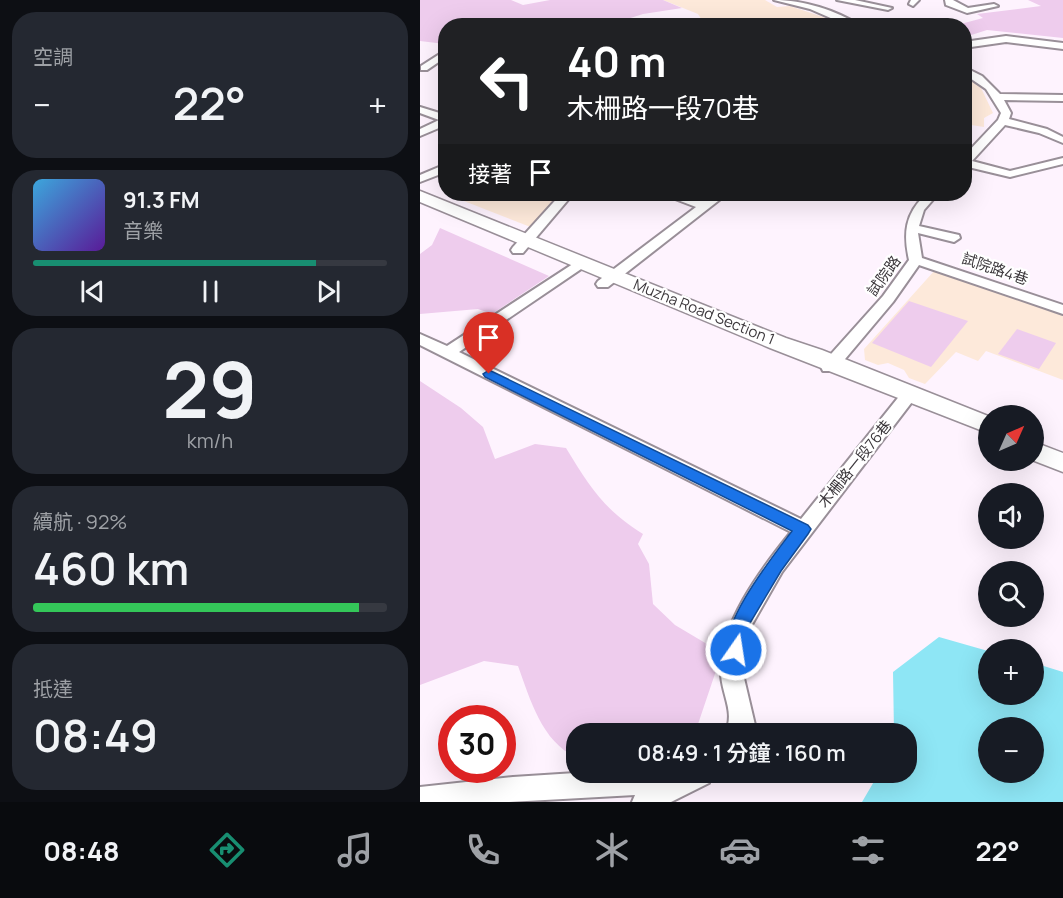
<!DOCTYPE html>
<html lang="zh-TW">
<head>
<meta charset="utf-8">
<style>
	:root { --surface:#171b24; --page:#242831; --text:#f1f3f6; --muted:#9ea1a6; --line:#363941; --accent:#188e71 }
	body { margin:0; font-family:Manrope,"Noto Sans TC",sans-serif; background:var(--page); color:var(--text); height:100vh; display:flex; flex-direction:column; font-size:22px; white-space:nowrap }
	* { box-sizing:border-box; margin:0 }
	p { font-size:20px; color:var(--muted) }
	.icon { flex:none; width:33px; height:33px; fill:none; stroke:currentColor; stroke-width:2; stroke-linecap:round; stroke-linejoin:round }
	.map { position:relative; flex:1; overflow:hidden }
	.drawer { display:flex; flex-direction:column; gap:12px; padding:12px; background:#0d0f14; width:420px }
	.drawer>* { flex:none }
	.guide { position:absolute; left:18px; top:18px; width:534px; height:183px; border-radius:24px; box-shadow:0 6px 24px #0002; background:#202124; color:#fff; overflow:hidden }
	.needle { width:39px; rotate:45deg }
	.fabs { position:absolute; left:558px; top:405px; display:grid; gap:12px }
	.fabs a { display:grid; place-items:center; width:66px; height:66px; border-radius:50%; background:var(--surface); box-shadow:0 6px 24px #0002; font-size:30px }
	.speed { position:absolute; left:18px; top:705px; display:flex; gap:12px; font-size:30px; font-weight:700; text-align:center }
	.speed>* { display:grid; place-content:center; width:78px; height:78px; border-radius:50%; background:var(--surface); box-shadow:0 6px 24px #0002; line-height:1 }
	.speed .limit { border:9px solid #d22; background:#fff; color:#111 }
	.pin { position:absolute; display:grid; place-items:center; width:51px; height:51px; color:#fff; margin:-62px -26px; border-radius:50% 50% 50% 0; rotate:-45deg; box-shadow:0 0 6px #0007 }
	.pin .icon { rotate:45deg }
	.me { position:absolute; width:66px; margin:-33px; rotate:13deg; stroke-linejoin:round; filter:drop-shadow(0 0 4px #0008) }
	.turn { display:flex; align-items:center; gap:21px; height:126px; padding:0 30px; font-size:27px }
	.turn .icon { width:78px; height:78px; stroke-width:2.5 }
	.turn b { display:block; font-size:42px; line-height:51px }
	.then { display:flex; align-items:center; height:57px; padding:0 30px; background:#0003; gap:12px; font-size:22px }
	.big { font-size:45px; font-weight:600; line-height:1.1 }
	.drawer .card { flex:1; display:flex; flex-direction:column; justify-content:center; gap:9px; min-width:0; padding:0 21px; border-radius:24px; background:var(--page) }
	.drawer .dial { align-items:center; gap:0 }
	.dial b { font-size:78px; line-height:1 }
	.song { display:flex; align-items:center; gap:18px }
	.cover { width:72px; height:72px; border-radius:9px; background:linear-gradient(135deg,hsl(200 70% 55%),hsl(270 70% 35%)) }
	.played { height:6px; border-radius:3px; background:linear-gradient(90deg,var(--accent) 80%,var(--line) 80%) }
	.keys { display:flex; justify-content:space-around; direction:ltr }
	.heat { display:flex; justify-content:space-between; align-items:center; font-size:33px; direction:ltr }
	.charge { height:9px; border-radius:4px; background:linear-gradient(90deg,#34c759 92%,var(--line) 0) }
	.trip { position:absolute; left:146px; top:723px; width:351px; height:60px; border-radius:24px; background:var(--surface); box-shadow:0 6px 24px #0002; font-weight:600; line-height:60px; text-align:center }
	.tab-bar { display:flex; height:96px; justify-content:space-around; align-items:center; background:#090b0e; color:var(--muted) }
	.tab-bar .icon { width:42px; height:42px }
	.tab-bar .selected { color:var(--accent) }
	.tab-bar b { font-size:27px; color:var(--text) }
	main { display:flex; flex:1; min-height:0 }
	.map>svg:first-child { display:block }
	.education { fill:#fde9da }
	.green { fill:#eecced }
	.water { fill:#8ee6f5; fill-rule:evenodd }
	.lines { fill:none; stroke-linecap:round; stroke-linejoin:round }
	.street-casing { stroke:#998f98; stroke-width:4 }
	.secondary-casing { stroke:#998f98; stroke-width:3 }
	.street { fill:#fff; fill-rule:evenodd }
	.secondary { fill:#fff; fill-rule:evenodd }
	.route { fill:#1a73e8; stroke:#114b97; stroke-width:1.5 }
	.labels { text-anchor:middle; stroke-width:4.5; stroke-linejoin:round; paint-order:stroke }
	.street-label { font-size:15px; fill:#3b373b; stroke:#fff }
</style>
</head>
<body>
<main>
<section class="drawer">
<div class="card"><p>空調</p>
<div class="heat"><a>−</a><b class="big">22°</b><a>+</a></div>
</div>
<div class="card">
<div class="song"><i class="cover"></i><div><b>91.3 FM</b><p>音樂</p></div></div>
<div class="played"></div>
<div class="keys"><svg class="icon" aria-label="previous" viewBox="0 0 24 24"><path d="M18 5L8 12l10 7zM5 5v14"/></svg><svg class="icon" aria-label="pause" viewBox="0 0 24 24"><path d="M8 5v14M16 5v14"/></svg><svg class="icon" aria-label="next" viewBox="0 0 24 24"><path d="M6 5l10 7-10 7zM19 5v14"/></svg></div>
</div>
<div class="card dial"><b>29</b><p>km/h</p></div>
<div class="card"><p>續航 · 92%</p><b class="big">460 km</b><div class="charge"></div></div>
<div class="card"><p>抵達</p><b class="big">08:49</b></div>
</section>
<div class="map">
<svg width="643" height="802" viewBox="0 0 643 802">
	<rect width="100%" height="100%" fill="#fef3fe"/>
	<!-- education -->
	<g class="education">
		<polygon points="243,0 345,0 357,7 370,6 424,24 285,25 278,14"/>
		<polygon points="545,76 561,88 573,113 564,118 564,127 545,124"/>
		<polygon points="26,194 143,194 113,228"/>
		<polygon points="515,270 643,315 643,380 566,351 558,361 536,352 505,384 489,378 484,370 468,363 458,365 445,360 444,349"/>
	</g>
	<!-- green -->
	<g class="green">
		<polygon points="0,0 91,0 103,5 130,0 243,0 262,8 223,14 195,23 197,25 26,26 25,44 0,41"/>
		<polygon points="608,0 643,0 643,38 567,30 545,37 544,26 537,25 563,18 557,14 621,6"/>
		<polygon points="20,228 129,276 72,314 58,309 0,314 0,254 12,245"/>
		<polygon points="489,301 548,321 511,367 452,343"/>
		<polygon points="597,329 636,343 619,369 578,354"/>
		<path d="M0,381L41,408L63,427L75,459L115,444L146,448C170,487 183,509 223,534L218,544L229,564L233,604L255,625L302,653L275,733L156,734V757C122,742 110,699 98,666L64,661L0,685Z"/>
	</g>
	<!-- water -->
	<path class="water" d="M519,637L568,651V694H614V663L643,672V802H442L459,773L486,772V734L474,733L473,672ZM568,728H614V772H568Z"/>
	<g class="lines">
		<defs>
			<g id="street">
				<path d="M354,0C383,0 416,10 441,26H429L390,9Z"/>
				<polygon points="417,0 435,0 472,8 468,10"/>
				<polygon points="491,0 499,0 493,6 489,4"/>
				<polygon points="525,0 533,0 548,8 574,4 578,6 547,13 526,5"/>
				<polygon points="586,36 643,43 643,49 586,42 544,48 544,42"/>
				<polygon points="26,50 26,57 7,70 1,70 1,66"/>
				<polygon points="544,67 562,76 580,94 643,95 643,101 584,100 591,113 589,119 627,129 643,137 643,143 619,133 585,125 552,161 590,171 643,158 643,164 590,177 544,166 544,156 578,120 581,113 566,89 544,74"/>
				<polygon points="0,107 26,115 26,125 0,136 0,129 19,120 0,113"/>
				<polygon points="26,164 26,172 0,182 0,175"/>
				<polygon points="141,194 153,194 103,253 93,253 91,250 93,247"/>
				<polygon points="242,194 259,194 284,201 294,194 307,194 188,287 178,287 176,284 178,281 276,207"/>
				<path d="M506,194H518L504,210L499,226L539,235L540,238L534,242L498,233L502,258L643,305V314L499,265L473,302L415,371H403L401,367L403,363L463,296L489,260C483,233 485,214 506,194Z"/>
				<path d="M162,258L169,262L167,265L39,352L381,519L481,394H493L495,398L362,572L330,628L323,674L335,725L331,734H305C315,712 303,698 301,675C298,626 341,569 371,532L0,345V334L27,346Z"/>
				<polygon points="171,772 292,774 289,783 251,802 212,802 215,795 89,802 0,802 0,787 93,777"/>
			</g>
			<g id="secondary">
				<polygon points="0,191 366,338 402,350 568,416 568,433 350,348 0,202"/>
				<polygon points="614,442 643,453 643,472 612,460"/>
			</g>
		</defs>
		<!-- street casing -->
		<use href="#street" class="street-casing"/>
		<!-- secondary casing -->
		<use href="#secondary" class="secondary-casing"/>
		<!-- street -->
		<use href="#street" class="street"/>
		<!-- secondary -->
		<use href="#secondary" class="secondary"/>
	</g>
	<!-- route -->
	<path class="route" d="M69,370L388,525L391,529L388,534L361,571L327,628L322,656L316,658L309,656C296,627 354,555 372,531L65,377L63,374Z"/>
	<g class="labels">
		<!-- street labels -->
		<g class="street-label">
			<text transform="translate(575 269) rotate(19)" y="5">試院路4巷</text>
			<text transform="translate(464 276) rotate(-54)" y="5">試院路</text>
			<text transform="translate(284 312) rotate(22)" y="5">Muzha Road Section 1</text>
			<text transform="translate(435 464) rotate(-51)" y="5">木柵路一段76巷</text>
		</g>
	</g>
</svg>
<div class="fabs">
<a><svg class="needle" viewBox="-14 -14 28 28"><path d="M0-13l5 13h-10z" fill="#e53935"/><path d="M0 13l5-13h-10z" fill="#9ea1a6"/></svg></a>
<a><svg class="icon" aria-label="sound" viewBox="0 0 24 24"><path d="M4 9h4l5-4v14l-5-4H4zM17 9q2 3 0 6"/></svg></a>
<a><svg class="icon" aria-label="search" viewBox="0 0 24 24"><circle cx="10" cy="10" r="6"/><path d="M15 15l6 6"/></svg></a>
<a>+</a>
<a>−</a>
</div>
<div class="speed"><div class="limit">30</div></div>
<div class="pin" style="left:69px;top:374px;background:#d93025"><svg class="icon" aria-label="arrive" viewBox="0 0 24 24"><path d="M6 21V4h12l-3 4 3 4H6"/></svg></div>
<svg class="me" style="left:316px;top:650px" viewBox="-20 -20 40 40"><circle r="17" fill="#1a73e8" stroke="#fff" stroke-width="3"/><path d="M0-11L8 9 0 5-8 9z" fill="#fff"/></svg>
<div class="trip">08:49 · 1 分鐘 · 160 m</div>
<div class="guide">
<div class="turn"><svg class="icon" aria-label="left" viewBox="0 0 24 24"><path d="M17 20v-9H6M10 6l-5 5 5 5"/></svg><div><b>40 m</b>木柵路一段70巷</div></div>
<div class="then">接著<svg class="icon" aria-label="arrive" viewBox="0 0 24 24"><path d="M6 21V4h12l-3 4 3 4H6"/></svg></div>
</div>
</div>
</main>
<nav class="tab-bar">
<b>08:48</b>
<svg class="icon selected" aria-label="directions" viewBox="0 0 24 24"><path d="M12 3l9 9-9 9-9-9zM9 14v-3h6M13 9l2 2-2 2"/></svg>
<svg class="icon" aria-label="music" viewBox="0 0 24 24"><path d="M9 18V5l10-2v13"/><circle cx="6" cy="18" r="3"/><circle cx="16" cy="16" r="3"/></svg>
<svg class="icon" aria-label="phone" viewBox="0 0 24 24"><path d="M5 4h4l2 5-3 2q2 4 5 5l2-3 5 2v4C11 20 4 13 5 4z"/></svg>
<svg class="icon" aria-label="climate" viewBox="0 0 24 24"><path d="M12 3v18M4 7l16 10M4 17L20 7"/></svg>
<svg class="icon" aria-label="car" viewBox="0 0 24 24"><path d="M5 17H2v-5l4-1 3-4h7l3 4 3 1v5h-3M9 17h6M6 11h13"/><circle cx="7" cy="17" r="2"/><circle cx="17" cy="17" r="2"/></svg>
<svg class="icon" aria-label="filters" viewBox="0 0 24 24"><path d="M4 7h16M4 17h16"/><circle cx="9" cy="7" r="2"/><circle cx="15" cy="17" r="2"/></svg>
<b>22°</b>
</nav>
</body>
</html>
